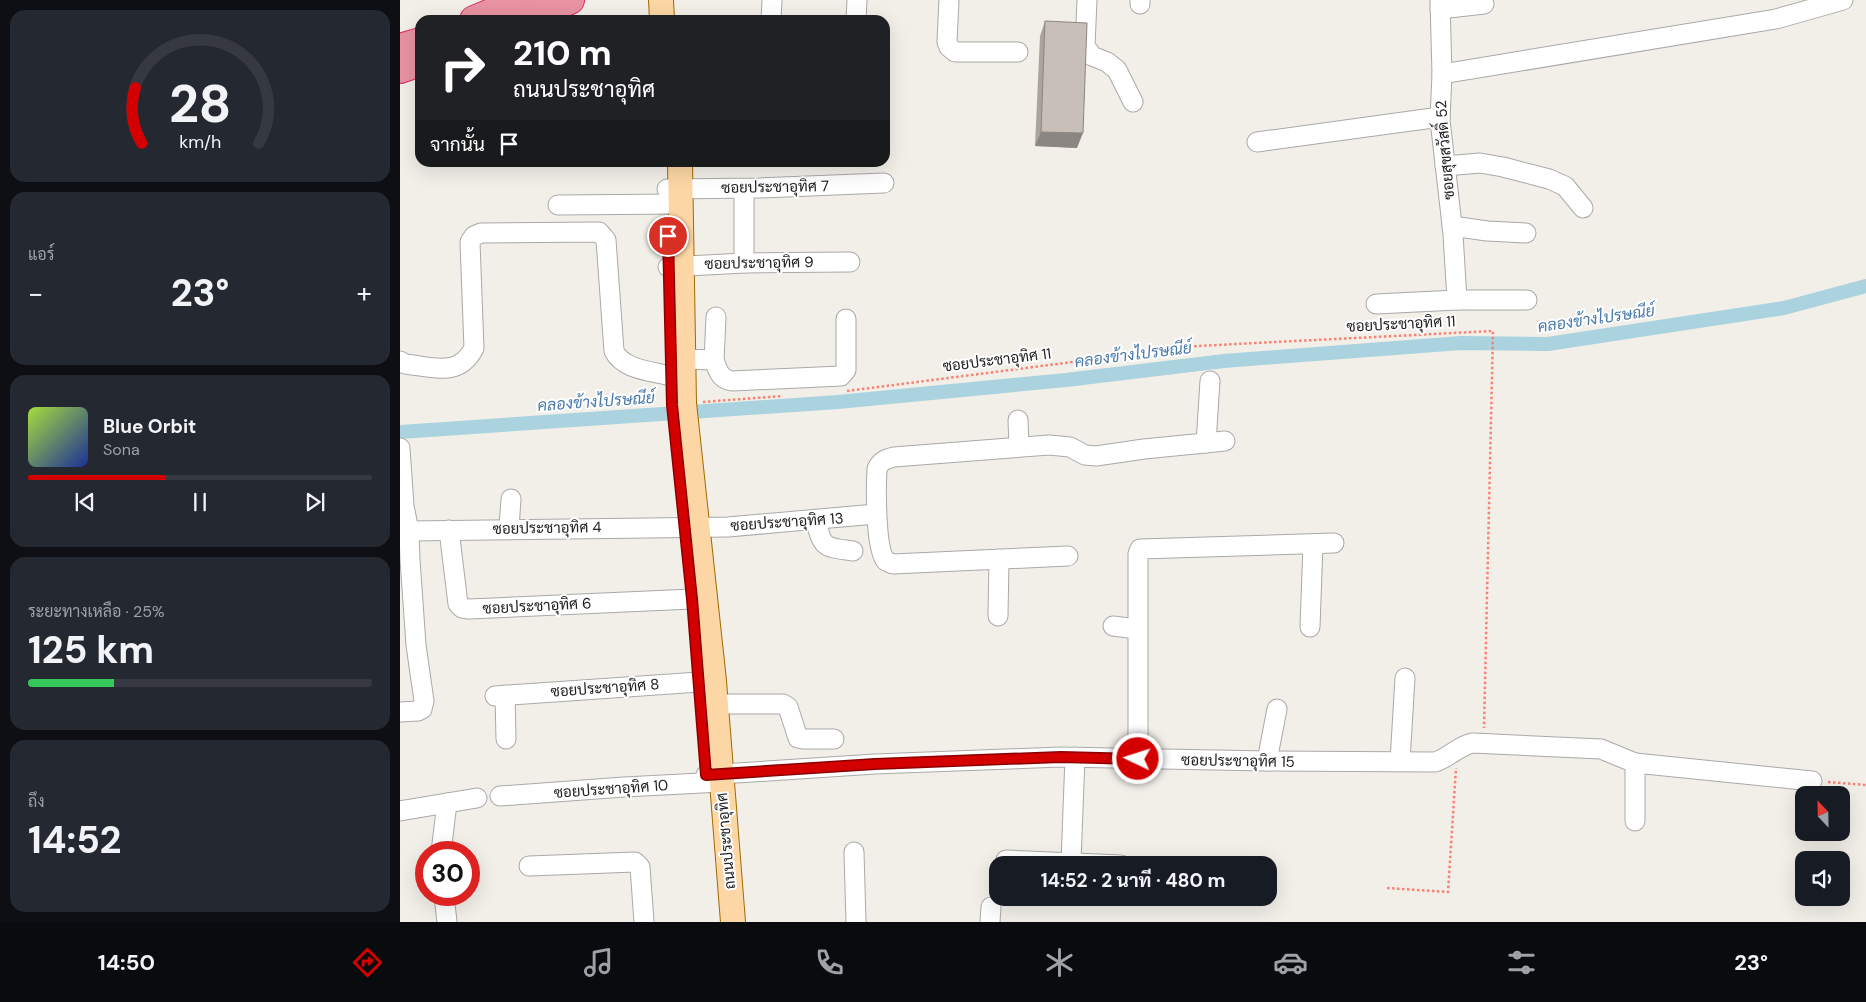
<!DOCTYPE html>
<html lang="th">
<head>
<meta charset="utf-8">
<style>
	:root { --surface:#171b24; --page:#242831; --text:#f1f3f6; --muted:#9ea1a6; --line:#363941; --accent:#d40000 }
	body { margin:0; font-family:"DM Sans",Sarabun,sans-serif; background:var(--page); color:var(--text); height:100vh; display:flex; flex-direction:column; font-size:19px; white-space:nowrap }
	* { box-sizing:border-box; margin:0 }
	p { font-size:16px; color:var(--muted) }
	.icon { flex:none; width:28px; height:28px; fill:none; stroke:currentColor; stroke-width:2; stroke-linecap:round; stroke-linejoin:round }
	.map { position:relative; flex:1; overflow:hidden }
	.panel { display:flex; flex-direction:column; gap:10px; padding:10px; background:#0d0f14; width:400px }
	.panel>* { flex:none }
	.guide { position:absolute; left:15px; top:15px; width:475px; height:152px; border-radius:15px; box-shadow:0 5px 20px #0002; background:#202124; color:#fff; overflow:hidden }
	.needle { width:32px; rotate:338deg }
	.fabs { position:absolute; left:1395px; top:786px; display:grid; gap:10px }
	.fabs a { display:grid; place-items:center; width:55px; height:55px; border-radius:10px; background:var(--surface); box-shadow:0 5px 20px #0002; font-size:25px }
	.speed { position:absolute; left:15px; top:841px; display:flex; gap:10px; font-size:25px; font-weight:700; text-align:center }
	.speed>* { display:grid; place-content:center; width:65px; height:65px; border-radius:50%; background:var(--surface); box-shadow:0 5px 20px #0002; line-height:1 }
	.speed .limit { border:8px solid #d22; background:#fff; color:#111 }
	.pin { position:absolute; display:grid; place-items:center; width:42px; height:42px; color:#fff; margin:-21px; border:2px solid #fff; border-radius:50%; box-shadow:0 1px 5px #0007 }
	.me { position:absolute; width:55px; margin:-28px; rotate:274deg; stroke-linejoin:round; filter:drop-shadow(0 0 4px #0008) }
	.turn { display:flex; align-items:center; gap:18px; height:105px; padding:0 15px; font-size:22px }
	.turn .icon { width:65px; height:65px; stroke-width:2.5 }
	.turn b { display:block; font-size:35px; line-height:42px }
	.then { display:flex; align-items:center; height:48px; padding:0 15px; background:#0003; gap:10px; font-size:19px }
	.big { font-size:38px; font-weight:700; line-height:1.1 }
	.panel .card { flex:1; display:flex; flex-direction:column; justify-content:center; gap:8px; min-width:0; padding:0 18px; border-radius:15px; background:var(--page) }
	.panel .dial { align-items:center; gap:0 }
	.dial svg { height:130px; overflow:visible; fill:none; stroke:var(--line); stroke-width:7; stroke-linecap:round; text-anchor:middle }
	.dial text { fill:var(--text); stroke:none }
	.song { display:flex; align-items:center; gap:15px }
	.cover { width:60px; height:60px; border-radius:8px; background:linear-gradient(135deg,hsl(80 70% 55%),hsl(230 70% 35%)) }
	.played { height:5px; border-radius:2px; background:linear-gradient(90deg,var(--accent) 40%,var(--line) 40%) }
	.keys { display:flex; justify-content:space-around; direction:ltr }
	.heat { display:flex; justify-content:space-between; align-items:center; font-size:28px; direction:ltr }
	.charge { height:8px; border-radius:4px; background:linear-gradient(90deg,#34c759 25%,var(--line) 0) }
	.trip { position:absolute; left:589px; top:856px; width:288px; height:50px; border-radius:15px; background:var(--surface); box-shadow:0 5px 20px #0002; font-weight:700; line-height:50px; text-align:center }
	.dock { display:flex; height:80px; justify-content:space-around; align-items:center; background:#090b0e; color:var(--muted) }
	.dock .icon { width:35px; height:35px }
	.dock .selected { color:var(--accent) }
	.dock b { font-size:22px; color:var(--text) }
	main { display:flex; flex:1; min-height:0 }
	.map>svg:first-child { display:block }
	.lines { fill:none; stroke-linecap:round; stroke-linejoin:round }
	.canal { stroke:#aad3df; stroke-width:14 }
	.minor-casing { stroke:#a9a9a9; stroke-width:21 }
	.major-casing { stroke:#a06b00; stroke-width:26 }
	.highway-casing { stroke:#dc2a67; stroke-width:30 }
	.path { stroke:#fa8072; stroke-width:2.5; stroke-dasharray:2.5 2.5; stroke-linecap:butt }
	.minor { stroke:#fff; stroke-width:19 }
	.major { stroke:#fcd6a4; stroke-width:24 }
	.highway { stroke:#e892a2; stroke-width:28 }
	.wall { fill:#aba49e }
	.shaded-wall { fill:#8b8681 }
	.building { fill:#c7bfb8; stroke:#8b8681 }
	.route-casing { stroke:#8a0000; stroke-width:12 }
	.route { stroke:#d40000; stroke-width:9 }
	.labels { text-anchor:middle; stroke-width:4; stroke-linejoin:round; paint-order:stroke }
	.street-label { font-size:15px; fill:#222; stroke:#fff }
	.water-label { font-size:16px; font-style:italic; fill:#4a7aab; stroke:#fff }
</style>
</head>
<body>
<main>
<section class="panel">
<div class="card dial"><svg viewBox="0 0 100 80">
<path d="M14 69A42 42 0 1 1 86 69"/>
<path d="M14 69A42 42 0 0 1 10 35" stroke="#d40000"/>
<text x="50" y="56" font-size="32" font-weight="700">28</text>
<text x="50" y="72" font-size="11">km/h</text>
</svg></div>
<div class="card"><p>แอร์</p>
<div class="heat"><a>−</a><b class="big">23°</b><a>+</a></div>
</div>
<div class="card">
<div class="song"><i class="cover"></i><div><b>Blue Orbit</b><p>Sona</p></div></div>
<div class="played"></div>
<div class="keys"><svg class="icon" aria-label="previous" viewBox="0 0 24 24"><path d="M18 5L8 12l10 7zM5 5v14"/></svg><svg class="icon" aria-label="pause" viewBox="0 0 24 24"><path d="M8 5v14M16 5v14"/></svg><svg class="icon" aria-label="next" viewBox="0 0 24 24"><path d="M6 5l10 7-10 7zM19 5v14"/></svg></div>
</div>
<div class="card"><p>ระยะทางเหลือ · 25%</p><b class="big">125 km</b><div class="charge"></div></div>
<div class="card"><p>ถึง</p><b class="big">14:52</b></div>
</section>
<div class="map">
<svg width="1466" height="922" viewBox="0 0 1466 922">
	<rect width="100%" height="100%" fill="#f2efe9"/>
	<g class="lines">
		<!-- canal -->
		<polyline class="canal" points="0,432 438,402 666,380 824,361 1061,343 1148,344 1384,308 1466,286"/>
		<defs>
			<g id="minor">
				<polyline points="549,0 547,42 549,47 555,52 618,52"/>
				<polyline points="687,0 685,46 692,56 707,62 717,70 733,102"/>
				<polyline points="1040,0 1042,74 1040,120 1053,234 1057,300"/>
				<polyline points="740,4 740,0"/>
				<polyline points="1040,9 1084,4"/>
				<polyline points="371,20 372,0"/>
				<polyline points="456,20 457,0"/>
				<polyline points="1042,74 1376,19 1443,0"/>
				<polyline points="857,142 1040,117"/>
				<polyline points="1045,166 1080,163 1103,167 1149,179 1165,186 1183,208"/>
				<polyline points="267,189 359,188 484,183"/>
				<polyline points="344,197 344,263"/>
				<polyline points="158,205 280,204"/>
				<polyline points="1052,226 1087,231 1126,233"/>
				<polyline points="268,267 344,263 450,262"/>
				<polyline points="976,304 1057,300 1127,300"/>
				<path d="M282,359L314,360C318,371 320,379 332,381L441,376L446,370V319"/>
				<polyline points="314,360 316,317"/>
				<path d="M0,361L5,364C32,367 59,378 74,348L70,242L74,236L81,233L199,232L206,240L214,351C223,370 252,371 270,376"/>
				<polyline points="618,420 619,447"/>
				<polyline points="806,443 810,381"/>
				<polyline points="0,448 4,506 9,531 10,560 16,645 24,701 22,709 18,711 0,712"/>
				<path d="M416,520C422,549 425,547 453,551"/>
				<polyline points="109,528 111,499"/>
				<polyline points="49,530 58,604 62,608 69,609 292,599"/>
				<polyline points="9,531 328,527 476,514"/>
				<path d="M668,556L493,564C492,564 487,561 486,561C475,549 476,487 477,469C480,461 486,459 494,457L649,445L670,447L685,455L696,456L744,449L825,441"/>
				<polyline points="598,616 599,559"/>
				<polyline points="713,626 737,629"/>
				<polyline points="910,627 913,544"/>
				<polyline points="105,695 106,739"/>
				<polyline points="95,696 314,681"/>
				<polyline points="316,704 383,704 388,707 398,738 403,739 434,739"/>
				<polyline points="738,759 738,554 740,549 934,543"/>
				<polyline points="867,761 877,709"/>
				<polyline points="1000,761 1005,678"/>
				<polyline points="1235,763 1412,781"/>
				<path d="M306,775L475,764L661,757L867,761L1035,762C1049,758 1059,745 1073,743L1201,749L1235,763V821"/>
				<polyline points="100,796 224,787 321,782"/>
				<polyline points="0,811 77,798"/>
				<polyline points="41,852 47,803"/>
				<polyline points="454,852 456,922"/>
				<polyline points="606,860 721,865"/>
				<polyline points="671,862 675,757"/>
				<polyline points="129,866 235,862 240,867 244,922"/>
				<polyline points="44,895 47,922"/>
				<polyline points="590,922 591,907"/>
			</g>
			<g id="major">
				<polyline points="261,0 262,20"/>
				<polyline points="280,162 284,403 314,681 333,922"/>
			</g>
			<g id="highway">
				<polyline points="74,20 122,0"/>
				<polyline points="124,20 170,0"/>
				<polyline points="0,48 20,42"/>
				<polyline points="0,69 20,62"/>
			</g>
		</defs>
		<!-- minor casing -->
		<use href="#minor" class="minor-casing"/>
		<!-- major casing -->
		<use href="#major" class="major-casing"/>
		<!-- highway casing -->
		<use href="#highway" class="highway-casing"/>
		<!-- path -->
		<g class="path">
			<polyline points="447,391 797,346 1093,331 1084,728"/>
			<polyline points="303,402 382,396"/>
			<polyline points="1428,782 1466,785"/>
			<polyline points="987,888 1048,892 1056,768"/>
		</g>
		<!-- minor -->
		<use href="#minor" class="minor"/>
		<!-- major -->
		<use href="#major" class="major"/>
		<!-- highway -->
		<use href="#highway" class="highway"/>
	</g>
	<!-- wall -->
	<polygon class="wall" points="645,21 677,148 635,146 640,36"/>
	<!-- shaded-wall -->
	<polygon class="shaded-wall" points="641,132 683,133 677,148 635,146"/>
	<!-- building -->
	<polygon class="building" points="645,21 687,23 683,133 641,132"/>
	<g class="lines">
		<defs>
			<polyline id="route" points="268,236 272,405 292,599 306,775 475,764 661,757 738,759"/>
		</defs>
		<!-- route casing -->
		<use href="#route" class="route-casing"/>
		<!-- route -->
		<use href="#route" class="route"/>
	</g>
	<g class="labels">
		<!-- street labels -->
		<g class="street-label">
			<text transform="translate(1045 150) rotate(-95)" y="5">ซอยสุขสวัสดิ์ 52</text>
			<text transform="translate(375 187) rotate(-1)" y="5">ซอยประชาอุทิศ 7</text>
			<text transform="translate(359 263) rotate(-1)" y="5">ซอยประชาอุทิศ 9</text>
			<text transform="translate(1001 324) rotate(-3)" y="5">ซอยประชาอุทิศ 11</text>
			<text transform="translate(597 360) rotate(-7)" y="5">ซอยประชาอุทิศ 11</text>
			<text transform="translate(387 522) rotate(-4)" y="5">ซอยประชาอุทิศ 13</text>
			<text transform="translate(147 528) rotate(-1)" y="5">ซอยประชาอุทิศ 4</text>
			<text transform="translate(137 606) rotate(-3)" y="5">ซอยประชาอุทิศ 6</text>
			<text transform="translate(205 688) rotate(-4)" y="5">ซอยประชาอุทิศ 8</text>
			<text transform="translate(838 761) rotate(1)" y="5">ซอยประชาอุทิศ 15</text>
			<text transform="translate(211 789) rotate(-4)" y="5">ซอยประชาอุทิศ 10</text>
			<text transform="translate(326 841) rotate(-95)" y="5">ถนนประชาอุทิศ</text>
		</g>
		<!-- water labels -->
		<g class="water-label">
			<text transform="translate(1196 318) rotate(-8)" y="6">คลองข้างไปรษณีย์</text>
			<text transform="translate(733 354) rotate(-7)" y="6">คลองข้างไปรษณีย์</text>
			<text transform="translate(196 401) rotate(-4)" y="6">คลองข้างไปรษณีย์</text>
		</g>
	</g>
</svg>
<div class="fabs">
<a><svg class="needle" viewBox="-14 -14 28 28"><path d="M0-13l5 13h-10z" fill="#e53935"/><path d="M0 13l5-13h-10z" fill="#9ea1a6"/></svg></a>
<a><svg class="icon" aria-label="sound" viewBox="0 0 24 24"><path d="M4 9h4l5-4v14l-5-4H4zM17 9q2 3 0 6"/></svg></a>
</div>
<div class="speed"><div class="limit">30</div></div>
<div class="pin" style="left:268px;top:236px;background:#d93025"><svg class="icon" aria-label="arrive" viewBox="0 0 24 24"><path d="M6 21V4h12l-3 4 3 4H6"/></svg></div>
<svg class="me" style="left:738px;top:759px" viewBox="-20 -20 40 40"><circle r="17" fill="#d40000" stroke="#fff" stroke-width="3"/><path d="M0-11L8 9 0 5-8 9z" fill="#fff"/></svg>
<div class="trip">14:52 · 2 นาที · 480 m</div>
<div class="guide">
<div class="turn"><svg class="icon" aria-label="right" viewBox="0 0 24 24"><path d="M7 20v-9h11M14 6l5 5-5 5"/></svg><div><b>210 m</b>ถนนประชาอุทิศ</div></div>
<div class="then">จากนั้น<svg class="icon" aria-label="arrive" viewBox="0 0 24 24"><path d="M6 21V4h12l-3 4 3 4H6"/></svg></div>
</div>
</div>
</main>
<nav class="dock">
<b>14:50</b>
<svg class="icon selected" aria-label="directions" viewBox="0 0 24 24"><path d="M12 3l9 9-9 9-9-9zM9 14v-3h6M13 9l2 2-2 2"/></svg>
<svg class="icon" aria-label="music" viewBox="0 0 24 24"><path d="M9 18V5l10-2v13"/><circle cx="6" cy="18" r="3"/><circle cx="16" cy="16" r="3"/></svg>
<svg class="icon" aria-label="phone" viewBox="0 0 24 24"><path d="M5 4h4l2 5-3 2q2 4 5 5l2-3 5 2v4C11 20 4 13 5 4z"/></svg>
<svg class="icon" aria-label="climate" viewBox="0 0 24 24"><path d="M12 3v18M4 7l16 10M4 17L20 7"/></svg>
<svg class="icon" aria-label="car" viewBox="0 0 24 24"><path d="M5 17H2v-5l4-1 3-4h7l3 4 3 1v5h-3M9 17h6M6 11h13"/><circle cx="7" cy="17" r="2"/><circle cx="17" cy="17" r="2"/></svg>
<svg class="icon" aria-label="filters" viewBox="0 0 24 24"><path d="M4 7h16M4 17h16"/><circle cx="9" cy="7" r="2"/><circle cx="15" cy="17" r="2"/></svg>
<b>23°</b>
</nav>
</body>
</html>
